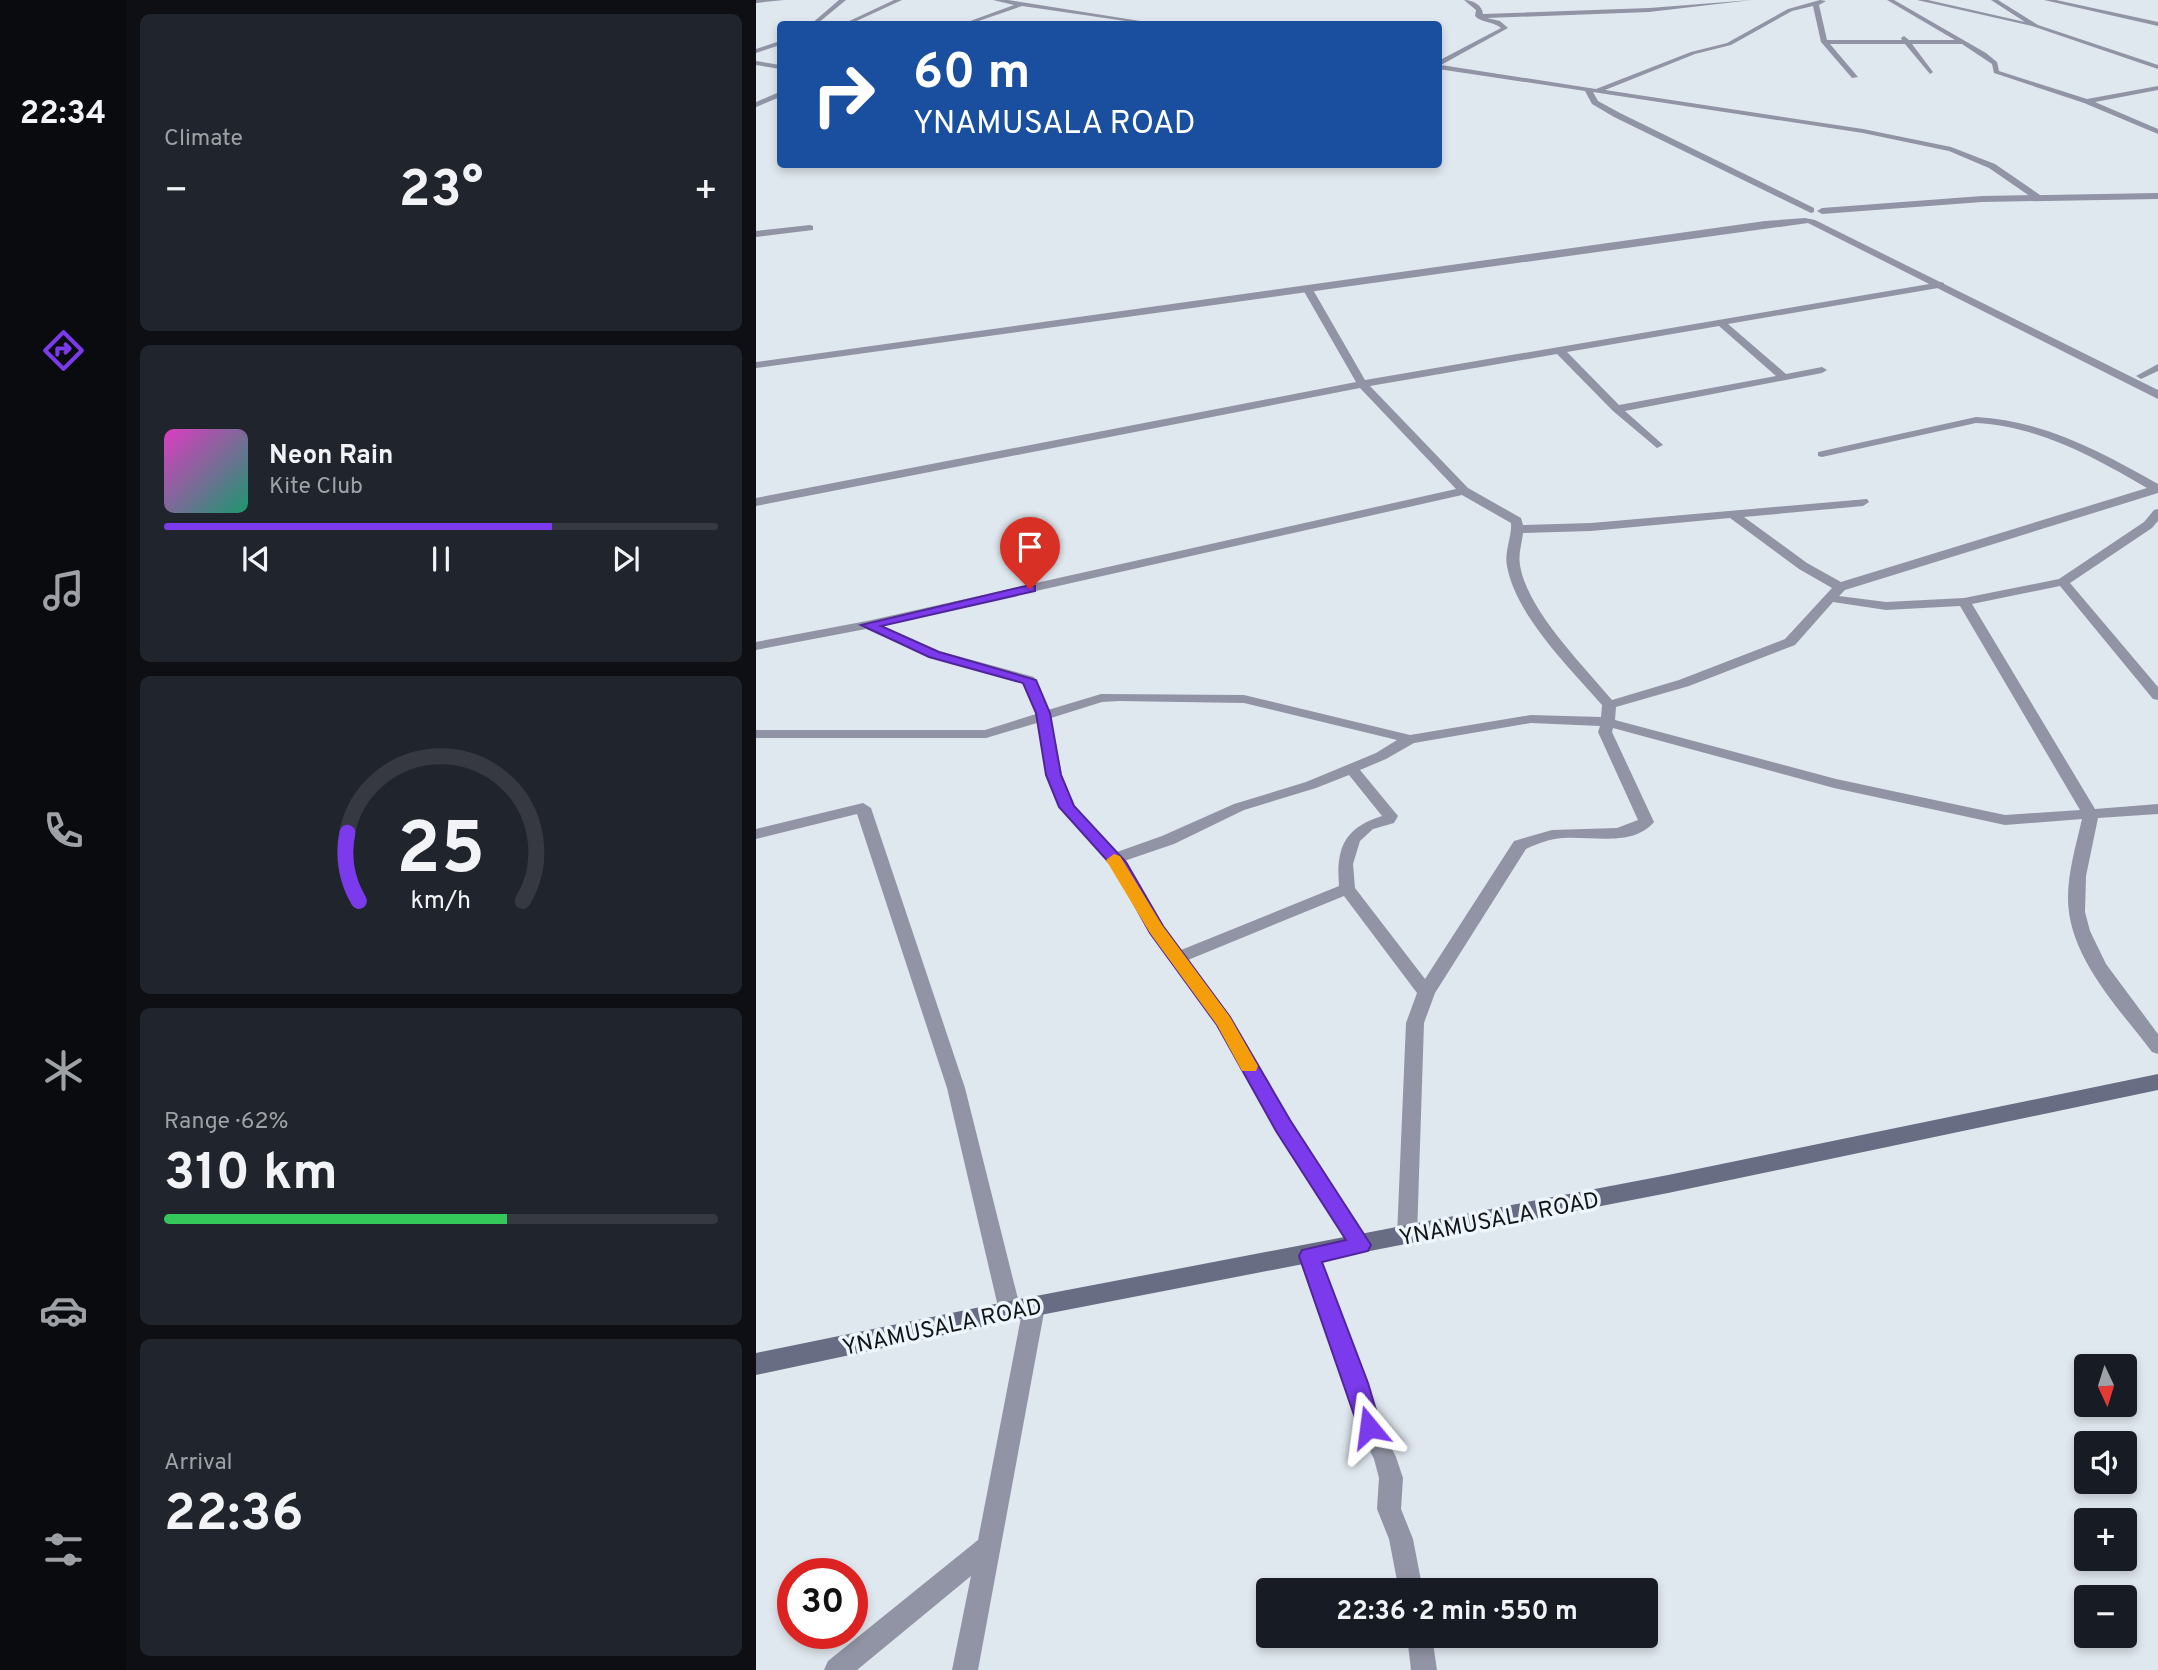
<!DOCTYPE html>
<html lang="en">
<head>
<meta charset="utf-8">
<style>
	:root { --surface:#171b24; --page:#20242c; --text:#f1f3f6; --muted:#9ea1a6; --line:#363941; --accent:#7c3aed }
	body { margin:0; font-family:Overpass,sans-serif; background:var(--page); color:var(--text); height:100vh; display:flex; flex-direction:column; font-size:26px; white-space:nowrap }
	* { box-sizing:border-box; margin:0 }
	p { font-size:23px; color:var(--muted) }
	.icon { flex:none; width:38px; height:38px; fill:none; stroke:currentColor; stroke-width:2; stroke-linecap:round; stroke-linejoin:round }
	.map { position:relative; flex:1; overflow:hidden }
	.panel { display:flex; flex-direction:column; gap:14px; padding:14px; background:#0d0f14; width:630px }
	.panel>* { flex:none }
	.guide { position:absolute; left:21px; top:21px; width:665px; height:147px; border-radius:7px; box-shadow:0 4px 10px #0003; background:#1a4fa0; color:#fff; overflow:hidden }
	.needle { width:46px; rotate:176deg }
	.tools { position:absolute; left:1318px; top:1354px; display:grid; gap:14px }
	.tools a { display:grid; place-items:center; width:63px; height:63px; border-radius:7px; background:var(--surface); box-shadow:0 4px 10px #0003; font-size:35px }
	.speed { position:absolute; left:21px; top:1558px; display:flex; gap:14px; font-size:35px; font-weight:700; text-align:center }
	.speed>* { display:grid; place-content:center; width:91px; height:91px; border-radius:50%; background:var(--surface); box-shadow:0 4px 10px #0003; line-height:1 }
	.speed .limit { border:10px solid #d22; background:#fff; color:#111 }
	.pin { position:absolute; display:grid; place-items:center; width:60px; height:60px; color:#fff; margin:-72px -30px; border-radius:50% 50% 50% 0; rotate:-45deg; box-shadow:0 0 7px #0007 }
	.pin .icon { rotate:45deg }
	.me { position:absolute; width:77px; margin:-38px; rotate:344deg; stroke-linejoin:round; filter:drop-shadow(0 0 5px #0008) }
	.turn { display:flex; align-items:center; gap:24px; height:147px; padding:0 21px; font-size:32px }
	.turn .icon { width:91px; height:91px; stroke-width:2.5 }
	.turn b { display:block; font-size:49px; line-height:60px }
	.big { font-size:52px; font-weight:700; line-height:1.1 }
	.panel .card { flex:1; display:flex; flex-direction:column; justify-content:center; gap:10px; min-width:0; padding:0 24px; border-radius:10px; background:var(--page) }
	.panel .dial { align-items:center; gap:0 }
	.dial svg { height:182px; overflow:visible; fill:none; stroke:var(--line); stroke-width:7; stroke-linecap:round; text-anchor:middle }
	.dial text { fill:var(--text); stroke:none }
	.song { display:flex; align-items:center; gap:21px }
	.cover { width:84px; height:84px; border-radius:10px; background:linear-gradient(135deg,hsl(310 70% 55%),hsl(160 70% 35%)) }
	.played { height:7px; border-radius:4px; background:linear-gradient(90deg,var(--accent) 70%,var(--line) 70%) }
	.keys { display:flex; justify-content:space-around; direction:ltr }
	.heat { display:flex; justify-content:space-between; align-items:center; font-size:38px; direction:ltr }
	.charge { height:10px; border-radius:5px; background:linear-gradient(90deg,#34c759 62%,var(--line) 0) }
	.trip { position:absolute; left:500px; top:1578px; width:402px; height:70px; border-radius:7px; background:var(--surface); box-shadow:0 4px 10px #0003; font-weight:700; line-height:70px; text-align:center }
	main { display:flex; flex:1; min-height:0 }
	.dock { display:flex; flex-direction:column; width:126px; justify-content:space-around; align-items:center; background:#090b0e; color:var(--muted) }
	.dock .icon { width:49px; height:49px }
	.dock .current { color:var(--accent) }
	.dock b { font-size:32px; color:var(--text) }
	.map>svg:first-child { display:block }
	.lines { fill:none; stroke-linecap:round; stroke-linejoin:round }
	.minor { fill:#9194a4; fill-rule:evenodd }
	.tertiary { fill:#9194a4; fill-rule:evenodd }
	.secondary { fill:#686d83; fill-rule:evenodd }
	.route { fill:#7c3aed; stroke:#51269a; stroke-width:2 }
	.slow { fill:#f59e0b }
	.labels { text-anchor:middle; stroke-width:7; stroke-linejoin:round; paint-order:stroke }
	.near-street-label { font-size:23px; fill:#131618; stroke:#edf5fd }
</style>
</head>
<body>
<main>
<nav class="dock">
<b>22:34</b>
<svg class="icon current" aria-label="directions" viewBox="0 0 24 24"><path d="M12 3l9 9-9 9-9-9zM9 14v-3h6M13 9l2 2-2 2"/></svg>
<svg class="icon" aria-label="music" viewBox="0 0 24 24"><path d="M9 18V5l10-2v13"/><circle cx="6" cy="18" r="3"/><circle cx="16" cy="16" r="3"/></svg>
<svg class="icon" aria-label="phone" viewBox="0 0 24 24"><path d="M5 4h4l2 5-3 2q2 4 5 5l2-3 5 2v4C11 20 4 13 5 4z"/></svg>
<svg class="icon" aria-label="climate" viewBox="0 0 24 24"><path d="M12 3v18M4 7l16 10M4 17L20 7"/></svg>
<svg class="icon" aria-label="car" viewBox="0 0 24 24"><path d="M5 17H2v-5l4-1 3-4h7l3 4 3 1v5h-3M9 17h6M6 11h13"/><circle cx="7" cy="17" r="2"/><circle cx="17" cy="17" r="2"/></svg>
<svg class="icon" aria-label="filters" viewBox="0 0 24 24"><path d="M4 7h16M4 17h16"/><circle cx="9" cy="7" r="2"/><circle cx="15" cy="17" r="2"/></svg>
</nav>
<section class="panel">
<div class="card"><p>Climate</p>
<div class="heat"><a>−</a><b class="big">23°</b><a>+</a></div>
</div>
<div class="card">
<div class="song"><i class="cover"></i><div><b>Neon Rain</b><p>Kite Club</p></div></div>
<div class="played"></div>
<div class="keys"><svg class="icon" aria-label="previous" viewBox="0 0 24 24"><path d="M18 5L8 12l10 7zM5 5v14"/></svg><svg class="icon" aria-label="pause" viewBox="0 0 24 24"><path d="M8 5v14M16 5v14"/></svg><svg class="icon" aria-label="next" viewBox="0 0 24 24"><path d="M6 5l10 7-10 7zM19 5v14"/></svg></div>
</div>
<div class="card dial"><svg viewBox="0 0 100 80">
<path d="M14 69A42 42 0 1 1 86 69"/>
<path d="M14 69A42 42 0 0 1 9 39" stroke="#7c3aed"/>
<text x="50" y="56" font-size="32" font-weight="700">25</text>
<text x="50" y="72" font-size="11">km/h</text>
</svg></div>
<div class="card"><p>Range · 62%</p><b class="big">310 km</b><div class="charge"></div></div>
<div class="card"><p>Arrival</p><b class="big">22:36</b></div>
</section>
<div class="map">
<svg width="1402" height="1670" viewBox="0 0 1402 1670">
	<rect width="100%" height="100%" fill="#e0e8ef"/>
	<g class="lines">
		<!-- minor -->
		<g class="minor">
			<polygon points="0,0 28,0 0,3"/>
			<polygon points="83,0 90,0 61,24 55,24"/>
			<polygon points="138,0 146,0 94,24 87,24"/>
			<polygon points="237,0 252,0 403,24 390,24 266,6 214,24 206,24 258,5"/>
			<path d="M708,0C717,0 726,5 727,14L893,8L996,0L893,12L731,18L744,21L752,28L685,65L840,89L935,52L971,43L1032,9L1064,0L1070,1L1063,5L1071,40H1146L1145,38L1148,36L1153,40H1199L1131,0H1138L1230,53L1241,62L1243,71L1331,99L1402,86V90L1339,102L1402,129V134L1328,103L1238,73L1236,64L1206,44H1156L1177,72L1174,74L1149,44H1074L1102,77L1096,78L1065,42L1057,6L1036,11L975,45L939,54L849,90L1107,129L1195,147L1239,164L1284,195V199H1278L1233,168L1193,151L1107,133L837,92L842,101L864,113L1058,208V212L1055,213L858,117L836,104L829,91L682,69V61L745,28C737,21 725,23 719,16L720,10Z"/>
			<polygon points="1161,0 1172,0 1269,22 1235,0 1242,0 1282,25 1402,65 1402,69 1276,26"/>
			<polygon points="1288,0 1300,0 1402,22 1402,26"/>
			<polygon points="24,41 24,45 0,53 0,49"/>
			<polygon points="0,61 24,65 24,69 0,65"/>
			<polygon points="21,93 24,93 24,97 0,107 0,102"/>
			<polygon points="54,225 57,226 57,230 0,237 0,231"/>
			<path d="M1185,282L1188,283V287L972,324L1030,374L1066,367L1071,370L1066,373L869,411L905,443L907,445L901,448L857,411L801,354L614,386L712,488L765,518L767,525L835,523L1111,499L1113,502L1107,506L988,517L1051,563L1085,582L1391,488C1338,457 1282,426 1220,423L1066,457L1062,456V452L1220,417C1286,420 1346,452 1402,484V493L1089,590L1083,596L1130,602L1208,598L1303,579L1388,522L1398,510L1402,509V521L1396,528L1314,583L1402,687V700L1397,699L1304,586L1216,604L1339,809L1402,804V814L1342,818L1330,876L1329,912L1334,931L1350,964L1402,1034V1054L1396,1052C1363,1008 1312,957 1312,898C1312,872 1320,845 1326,819L1249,825L1078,788L857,728L856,732L898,822C877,847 836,836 807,838C794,839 782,843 770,849L679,993L668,1023L661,1236L658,1242L651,1244L644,1242L641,1236L650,1023L661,993L588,896L432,960L474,1016L534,1121L611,1239L614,1245L611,1251L604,1253L597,1251L520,1131L461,1025L394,933L358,869L303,807L290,775L281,723L230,738H0V730H229L280,714L267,683L173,657L110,629L0,650V642L111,621L700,489L604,388L0,506V498L600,382L546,288L548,286L556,288L609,380ZM963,326L1020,376L863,405L811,352ZM706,495L755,523C756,537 748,552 751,566C760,616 814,668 846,705L845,717L775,715L654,735L488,695L345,694L292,710L278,677L183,651L125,626ZM974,518L1043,569L1076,588L1029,639L923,680L856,700C827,665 771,610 764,565C762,554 766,543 767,533L835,531ZM1077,602L1130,610L1204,606L1324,810L1249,815L1080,779L859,720L860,707L933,686L1039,645ZM363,701L488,703L641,740L620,753L550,782L478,804L406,836L361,852L318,805L306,775L295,718L346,702ZM775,723L844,726L842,732L882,820L861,828L796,830L758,841L669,979L599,888L597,864L604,841L617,829L638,823L642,816L604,770L630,759L658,743ZM593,775L626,816C588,828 580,848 583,886L425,950L407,926L368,861L418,844L488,810L560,788Z"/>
			<polygon points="1402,364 1402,371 1385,379 1380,376"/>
			<polygon points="107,803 115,808 209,1088 265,1311 261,1317 254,1320 247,1317 243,1311 191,1088 101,814 0,839 0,829"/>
			<polygon points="553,1248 560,1250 563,1256 612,1383 624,1425 640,1457 647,1478 645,1509 657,1539 667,1591 643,1591 633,1539 621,1509 623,1478 618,1459 602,1427 590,1383 543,1256 546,1250"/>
			<polygon points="278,1298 285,1301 289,1307 222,1670 196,1670 215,1576 101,1670 68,1670 72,1661 222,1540 267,1307 271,1301"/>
			<polygon points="651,1636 676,1636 681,1670 655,1670"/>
		</g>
		<!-- tertiary -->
		<g class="tertiary">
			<polygon points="1402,193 1402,199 1226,202 1066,214 1061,211 1066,208 1226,196"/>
			<polygon points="1049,218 1059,220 1402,390 1402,399 1052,223 0,368 0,362 1009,221"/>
		</g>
		<!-- secondary -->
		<polygon class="secondary" points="1402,1074 1402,1090 912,1193 254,1321 0,1375 0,1353 254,1301 912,1175"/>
	</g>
	<!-- route -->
	<polygon class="route" points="274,585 279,586 279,591 125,626 183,652 280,680 294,713 305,775 318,806 370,862 407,926 474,1017 534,1120 615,1245 612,1251 566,1262 612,1383 625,1427 621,1435 613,1438 605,1435 543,1256 546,1250 590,1240 520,1131 461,1025 394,933 358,868 303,807 290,775 280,713 267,683 173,657 105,625"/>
	<!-- slow -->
	<polygon class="slow" points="358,854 364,856 406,925 474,1017 502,1066 500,1071 486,1071 461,1025 394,933 350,860"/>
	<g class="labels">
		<!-- near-street labels -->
		<g class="near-street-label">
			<text transform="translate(743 1218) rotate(-11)" y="8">YNAMUSALA ROAD</text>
			<text transform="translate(186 1326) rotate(-12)" y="8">YNAMUSALA ROAD</text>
		</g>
	</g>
</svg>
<div class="tools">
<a><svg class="needle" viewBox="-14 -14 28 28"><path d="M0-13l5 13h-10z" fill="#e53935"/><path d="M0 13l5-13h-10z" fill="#9ea1a6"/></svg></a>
<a><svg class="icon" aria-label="sound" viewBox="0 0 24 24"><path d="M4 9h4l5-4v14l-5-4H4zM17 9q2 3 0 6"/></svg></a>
<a>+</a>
<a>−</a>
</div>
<div class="speed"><div class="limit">30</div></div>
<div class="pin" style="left:274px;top:589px;background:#d93025"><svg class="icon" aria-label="arrive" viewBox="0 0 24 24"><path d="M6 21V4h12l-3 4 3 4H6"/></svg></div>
<svg class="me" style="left:613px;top:1427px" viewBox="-20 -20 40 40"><path d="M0-17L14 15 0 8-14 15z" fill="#7c3aed" stroke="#fff" stroke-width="4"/></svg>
<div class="trip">22:36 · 2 min · 550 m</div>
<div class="guide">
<div class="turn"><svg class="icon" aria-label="right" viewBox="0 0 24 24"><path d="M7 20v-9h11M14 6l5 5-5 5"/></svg><div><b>60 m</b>YNAMUSALA ROAD</div></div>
</div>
</div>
</main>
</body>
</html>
